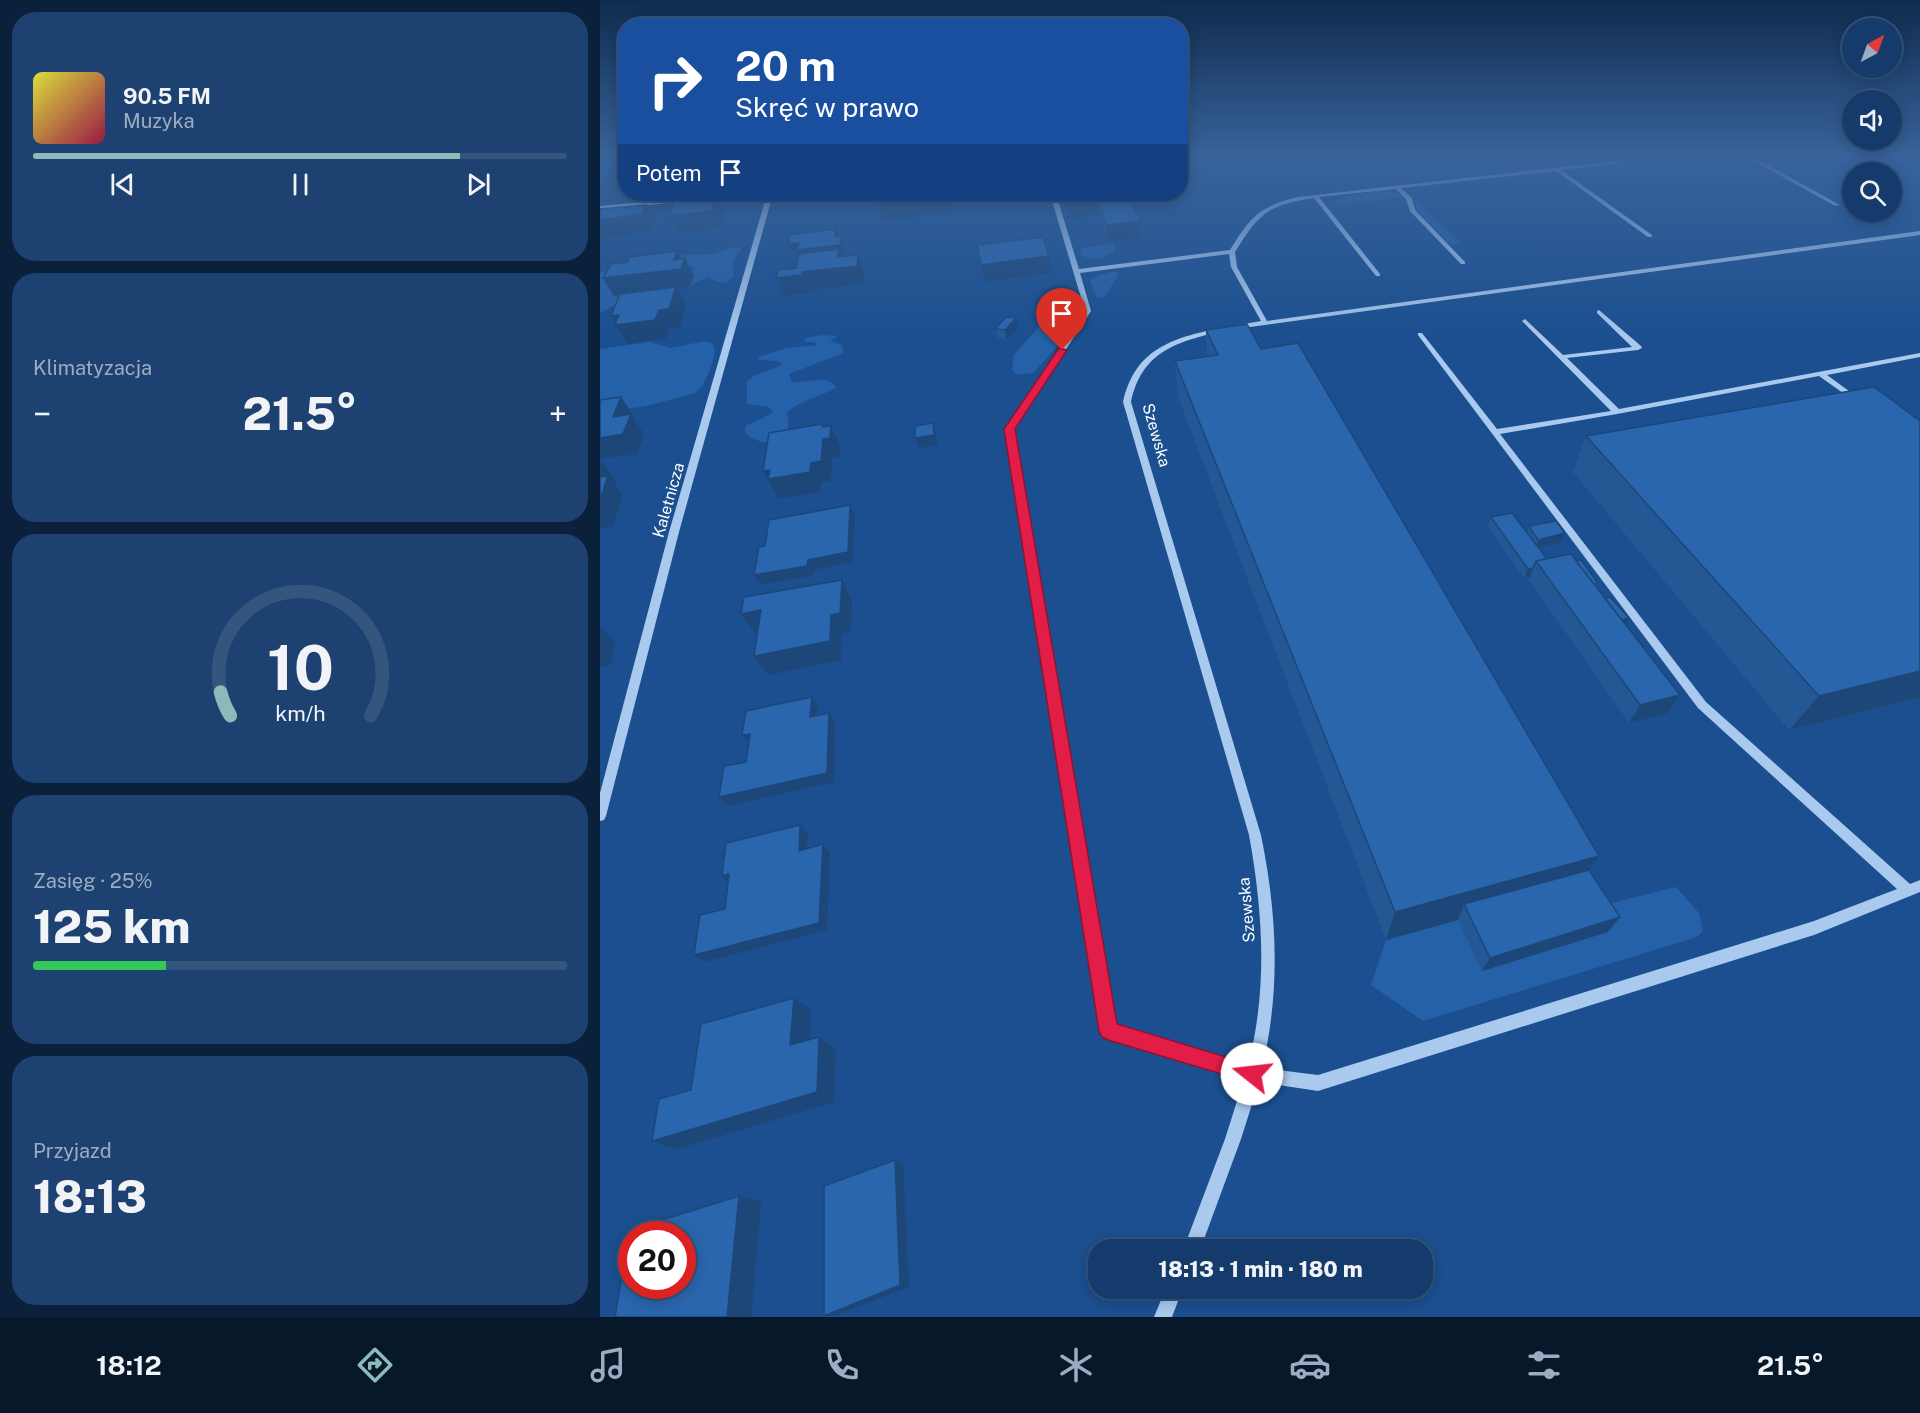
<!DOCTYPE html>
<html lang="pl">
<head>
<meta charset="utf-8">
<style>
	:root { --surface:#143b6b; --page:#1d4271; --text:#f1f3f6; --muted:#9dadc1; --line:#33557e; --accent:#8bbbb9 }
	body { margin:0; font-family:"Public Sans",sans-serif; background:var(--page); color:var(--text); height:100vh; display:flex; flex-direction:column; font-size:22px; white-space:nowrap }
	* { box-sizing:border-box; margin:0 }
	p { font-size:20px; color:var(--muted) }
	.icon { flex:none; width:33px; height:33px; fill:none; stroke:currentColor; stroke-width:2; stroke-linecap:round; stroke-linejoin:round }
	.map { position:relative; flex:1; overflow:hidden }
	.side { display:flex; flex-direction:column; gap:12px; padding:12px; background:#0b203b; width:600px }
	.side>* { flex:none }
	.top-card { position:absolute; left:18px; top:18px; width:570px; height:183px; border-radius:24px; box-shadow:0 3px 15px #0003,0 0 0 2px var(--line); background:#1a4fa0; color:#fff; overflow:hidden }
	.needle { width:39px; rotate:41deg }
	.controls { position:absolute; left:1242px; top:18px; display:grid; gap:12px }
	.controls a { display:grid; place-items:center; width:60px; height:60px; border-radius:50%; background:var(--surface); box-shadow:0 3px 15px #0003,0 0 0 2px var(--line); font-size:30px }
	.speed { position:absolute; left:18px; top:1221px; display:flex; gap:12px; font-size:30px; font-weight:700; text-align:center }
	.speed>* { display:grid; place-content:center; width:78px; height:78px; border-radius:50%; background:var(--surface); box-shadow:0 3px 15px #0003,0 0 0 2px var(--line); line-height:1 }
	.speed .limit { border:9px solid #d22; background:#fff; color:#111 }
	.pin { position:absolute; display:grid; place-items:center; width:51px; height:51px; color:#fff; margin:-62px -26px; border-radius:50% 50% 50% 0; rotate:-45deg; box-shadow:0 0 6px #0007 }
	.pin .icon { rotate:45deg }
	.me { position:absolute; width:66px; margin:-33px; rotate:286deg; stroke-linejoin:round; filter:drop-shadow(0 0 4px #0008) }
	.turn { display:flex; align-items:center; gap:21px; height:126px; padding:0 18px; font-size:27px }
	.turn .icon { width:78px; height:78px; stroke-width:2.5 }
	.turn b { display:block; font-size:42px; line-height:51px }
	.then { display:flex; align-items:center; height:57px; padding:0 18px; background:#0003; gap:12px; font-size:22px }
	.big { font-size:45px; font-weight:800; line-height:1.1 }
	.side .widget { flex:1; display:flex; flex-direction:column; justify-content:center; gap:9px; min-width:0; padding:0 21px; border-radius:24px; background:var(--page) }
	.side .dial { align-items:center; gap:0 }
	.dial svg { height:156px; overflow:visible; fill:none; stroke:var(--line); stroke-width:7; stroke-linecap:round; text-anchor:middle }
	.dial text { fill:var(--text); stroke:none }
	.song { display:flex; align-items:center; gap:18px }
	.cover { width:72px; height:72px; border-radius:9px; background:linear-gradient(135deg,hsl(60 70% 55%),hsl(340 70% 35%)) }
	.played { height:6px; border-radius:3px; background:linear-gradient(90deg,var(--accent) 80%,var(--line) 80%) }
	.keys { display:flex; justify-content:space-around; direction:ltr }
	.heat { display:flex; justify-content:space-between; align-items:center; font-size:33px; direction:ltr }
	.charge { height:9px; border-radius:4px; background:linear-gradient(90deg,#34c759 25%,var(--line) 0) }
	.trip { position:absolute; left:488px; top:1239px; width:345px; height:60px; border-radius:24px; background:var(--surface); box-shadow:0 3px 15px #0003,0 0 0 2px var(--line); font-weight:800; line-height:60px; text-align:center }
	.tab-bar { display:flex; height:96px; justify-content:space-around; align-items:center; background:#08182b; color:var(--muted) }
	.tab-bar .icon { width:42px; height:42px }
	.tab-bar .on { color:var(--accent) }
	.tab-bar b { font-size:27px; color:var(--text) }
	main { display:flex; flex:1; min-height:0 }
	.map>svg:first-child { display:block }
	.green { fill:#2461a8 }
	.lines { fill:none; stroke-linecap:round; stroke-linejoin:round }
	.minor { fill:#a9c9ee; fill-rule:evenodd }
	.wall { fill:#245895 }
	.shaded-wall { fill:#1d4779 }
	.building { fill:#2a66ad; stroke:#1d4779; stroke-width:1.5; fill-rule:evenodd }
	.route { fill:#e11d48; stroke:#92132f; stroke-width:1.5 }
	.labels { text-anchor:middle; stroke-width:6; stroke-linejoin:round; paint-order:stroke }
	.street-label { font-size:16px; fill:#fff; stroke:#1b4f8f }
</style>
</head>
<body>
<main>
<section class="side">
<div class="widget">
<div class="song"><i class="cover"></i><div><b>90.5 FM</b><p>Muzyka</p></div></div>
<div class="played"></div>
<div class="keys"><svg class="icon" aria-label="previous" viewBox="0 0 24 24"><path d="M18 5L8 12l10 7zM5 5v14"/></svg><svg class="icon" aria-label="pause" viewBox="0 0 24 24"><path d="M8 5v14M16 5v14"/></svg><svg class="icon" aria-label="next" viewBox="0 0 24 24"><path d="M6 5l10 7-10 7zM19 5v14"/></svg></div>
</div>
<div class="widget"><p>Klimatyzacja</p>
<div class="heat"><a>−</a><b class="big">21.5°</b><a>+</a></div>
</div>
<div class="widget dial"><svg viewBox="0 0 100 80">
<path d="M14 69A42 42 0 1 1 86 69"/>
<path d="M14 69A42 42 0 0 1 9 57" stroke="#8bbbb9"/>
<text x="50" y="56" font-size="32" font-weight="700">10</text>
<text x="50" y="72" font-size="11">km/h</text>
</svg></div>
<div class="widget"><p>Zasięg · 25%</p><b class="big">125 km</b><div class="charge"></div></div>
<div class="widget"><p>Przyjazd</p><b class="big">18:13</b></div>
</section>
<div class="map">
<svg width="1320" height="1317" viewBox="0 0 1320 1317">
	<rect width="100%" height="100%" fill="#1b4f8f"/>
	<!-- green -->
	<g class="green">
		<polygon points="780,191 796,193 804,197 737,205 737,202 747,196"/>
		<polygon points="814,198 861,244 851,245 817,211"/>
		<path d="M514,244L515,250C505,260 493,261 481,255L480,248Z"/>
		<path d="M136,247L142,248L132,262L134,276C124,287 118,282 107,277L91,285L77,280L95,269L83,264L41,277L16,304L0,313V273L8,269L74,260L83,255L112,254Z"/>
		<polygon points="514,271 519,274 505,296 497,298 490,281 494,277"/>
		<path d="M467,301L474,303C477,331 450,353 434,373L416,375L412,369L414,355L459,304Z"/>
		<path d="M222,335L238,336L230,341L242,345L243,353L189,374L192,382C206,384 225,373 236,387C220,398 202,399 187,412C195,443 166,451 145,433V426L173,413L169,407L147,404V381L155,375L182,365L178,361L159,360V357L186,348L217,345V343L204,341L205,338Z"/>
		<polygon points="105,341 113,344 115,351 111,367 103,385 95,393 47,406 0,413 0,349 50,342 71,348"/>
		<polygon points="1076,887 1099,913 1103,931 1097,937 823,1021 771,985 786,940 857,919 992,908"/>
	</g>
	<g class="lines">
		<!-- minor -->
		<g class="minor">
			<polygon points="1079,154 1094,154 1067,159 1064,157"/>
			<polygon points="1142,154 1148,154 1240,205 1235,206"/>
			<path d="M1033,159L1035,162L961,170L1052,235V237H1048L956,171L801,188L812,198L815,210L865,262V264H861L810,211L806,199L796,189L719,197L780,274V276H776L714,198C668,205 659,213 635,252L637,267L667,321L1320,231V235L635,329L632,327L633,326L661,321L631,267L629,254L480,273L491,311L414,429L514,1026L648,1065C668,989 663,912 649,835L523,402C535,349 572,338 620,328L623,330L622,331C577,342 542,351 531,402L661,835C677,913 681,990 662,1068L718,1075L1214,921L1297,889L1098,708L818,335V333H822L897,429L1011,411L923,322L922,321L925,319L963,355L1032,347L997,313V311L999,310L1041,346L1042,348L1038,350L967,358L1019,409L1320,353V357L1227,375L1260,399V403H1257L1219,376L1017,414L900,434L1106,702L1310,884L1320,880V892L1214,935L718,1091L659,1082L641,1139L600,1250H583L625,1139L644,1079L508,1038L503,1036L501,1031L406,429L485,311L450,194H456L479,269L630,250C650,218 659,206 698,197Z"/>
			<polygon points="125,194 139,194 136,196 0,210 0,206"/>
			<polygon points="167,194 173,194 79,532 6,816 4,820 0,821 0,793 69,532"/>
			<polygon points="566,1288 583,1288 572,1317 554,1317"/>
		</g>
	</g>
	<!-- wall -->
	<g class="wall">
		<polygon points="640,154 687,154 687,156 645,161"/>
		<polygon points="1082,157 1079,165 1024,171 1018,167 1020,159"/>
		<polygon points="464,194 528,194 540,221 541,238 509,242 499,215 470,219"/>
		<polygon points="418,328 407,340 398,338 395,329"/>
		<polygon points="606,330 661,349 989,870 1008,932 882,971 858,920 786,940 578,397 575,361 607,357"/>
		<polygon points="1320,421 1320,697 1189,730 973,472 986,436"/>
		<polygon points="891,517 927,533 929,526 965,533 961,542 939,548 947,559 976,561 998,583 997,587 1026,625 1068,713 1029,723 929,580 930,577 924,578 888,527"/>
	</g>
	<!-- shaded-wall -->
	<g class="shaded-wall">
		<polygon points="20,154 25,154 26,155 26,176 11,202 0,203 0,186"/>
		<polygon points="645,154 687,154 687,156 645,161"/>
		<polygon points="1082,157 1079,165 1024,171 1027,163"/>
		<polygon points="75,194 101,194 76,196"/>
		<polygon points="345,194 348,194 350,213 284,220 278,204"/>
		<polygon points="116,196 124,212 120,228 78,232 69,216"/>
		<polygon points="497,199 499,215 470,219 467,202"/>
		<polygon points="46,205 55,221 51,231 0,239 0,220"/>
		<polygon points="540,221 541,238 509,242 506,225"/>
		<polygon points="235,229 239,238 241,236 244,245 243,254 241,254 246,267 258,255 264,272 264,283 210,290 209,293 185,296 176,278 201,275 201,259 198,252 192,252 189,244 235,237"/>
		<polygon points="77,251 83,263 85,258 94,276 90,286 77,288 86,305 80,327 70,328 66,338 27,344 15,325 17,325 11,316 76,288 14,296 3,278 74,260"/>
		<polygon points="449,256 452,273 385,282 381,265"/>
		<polygon points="416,318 418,328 407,340 405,330"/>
		<polygon points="21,397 34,416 33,418 44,434 37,454 0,459 0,438 13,417"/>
		<polygon points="333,423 336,433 337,445 319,448 315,438"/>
		<polygon points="222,424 228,438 231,426 240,445 239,457 232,458 231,481 221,482 220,492 179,499 163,471 211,463"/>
		<polygon points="2,461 16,481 15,485 23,495 13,526 0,528 0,467"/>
		<polygon points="250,505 255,515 253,562 214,570 213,575 161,585 154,575 208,560"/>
		<polygon points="965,533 961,542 935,549 938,540"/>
		<polygon points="933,568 930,577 924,578 928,569"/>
		<polygon points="242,580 252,600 251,632 242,633 241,660 168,675 154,656"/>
		<polygon points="161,610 174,629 155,633 141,614"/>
		<polygon points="1029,618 1024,628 1017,621"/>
		<polygon points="0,625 16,643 11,665 0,667"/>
		<polygon points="1320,671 1320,697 1189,730 1219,696"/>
		<polygon points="1080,695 1068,713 1029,723 1040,705"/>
		<polygon points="212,697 218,706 217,726 210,717"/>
		<polygon points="229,713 235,722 234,782 128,806 119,797"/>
		<polygon points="150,734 150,744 142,735"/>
		<polygon points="200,825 208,834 206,859 199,851"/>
		<polygon points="223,844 230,853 227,930 104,962 94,955"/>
		<polygon points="999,856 978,886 864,904 858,920 786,940 795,912"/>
		<polygon points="129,874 131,884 122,876"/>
		<polygon points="1020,917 1008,932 882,971 890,958"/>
		<polygon points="194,998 211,1010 208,1056 190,1045"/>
		<polygon points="219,1037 236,1049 234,1102 77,1149 52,1141"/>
		<polygon points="295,1160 303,1164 309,1287 234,1316 224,1316"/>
		<polygon points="139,1196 161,1202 151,1317 127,1317"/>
	</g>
	<!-- building -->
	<g class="building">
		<polygon points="0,154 20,154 2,185 0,186"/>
		<polygon points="1064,154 1077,154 1082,157 1027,163 1020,159"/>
		<polygon points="278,194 345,194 345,196 278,204"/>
		<polygon points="464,194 528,194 540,221 506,225 497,199 467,202"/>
		<polygon points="116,196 112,211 69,216 75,200"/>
		<polygon points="46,205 42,214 0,220 0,209"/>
		<polygon points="235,229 235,237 241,236 240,245 197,250 199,243 189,244 189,235"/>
		<polygon points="443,237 449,256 381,265 377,245"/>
		<polygon points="239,249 238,257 258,255 257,266 202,272 201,275 176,278 178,270 196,268 199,254"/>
		<polygon points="77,251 74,260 85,258 81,269 3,278 11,264 27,262 29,257"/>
		<polygon points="76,287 69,309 59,310 55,320 15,325 19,315 11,316 20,294"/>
		<polygon points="406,317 416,318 405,330 395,329"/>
		<polygon points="647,324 661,349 698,343 999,856 795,912 575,361 618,355 606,330"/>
		<polygon points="1274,387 1320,421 1320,671 1219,696 986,436"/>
		<polygon points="21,397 13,417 31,414 23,434 0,438 0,400"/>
		<polygon points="333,423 334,435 315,438 315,426"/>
		<polygon points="222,424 222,427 231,426 230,438 223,439 221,461 211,463 210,472 168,479 170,470 163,471 169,433"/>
		<polygon points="8,476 0,500 0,477"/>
		<polygon points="250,505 248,552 208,560 207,566 154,575 159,547 165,546 169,520"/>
		<polygon points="912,513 947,559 936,561 933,568 928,569 891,517"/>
		<polygon points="956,521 965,533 938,540 929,526"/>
		<polygon points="971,554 1080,695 1040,705 936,561"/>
		<polygon points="981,560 998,583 994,584 976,561"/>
		<polygon points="242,580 240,613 231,615 230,641 154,656 161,610 141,614 144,597"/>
		<polygon points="1010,597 1029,618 1022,620 1005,598"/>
		<polygon points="212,697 210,717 229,713 227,773 119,797 124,766 146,762 150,734 142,735 146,711"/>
		<polygon points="200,825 199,851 223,844 219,923 94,955 100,915 125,909 129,874 122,876 126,843"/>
		<polygon points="989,870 1020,917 890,958 864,904"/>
		<polygon points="194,998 190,1045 219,1037 217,1092 52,1141 59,1099 91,1090 101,1024"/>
		<polygon points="295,1160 300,1285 224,1316 224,1186"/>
		<path d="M139,1196L127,1317H15L30,1230ZM32,1234H82V1286H32Z"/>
	</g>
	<!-- sky -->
	<linearGradient id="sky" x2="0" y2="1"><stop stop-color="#0f2b4f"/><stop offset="0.46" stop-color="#39639b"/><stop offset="1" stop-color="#39639b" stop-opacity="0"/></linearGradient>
	<rect width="1320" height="338" fill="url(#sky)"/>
	<!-- route -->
	<polygon class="route" points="459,348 467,350 415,429 517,1024 659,1067 662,1074 659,1080 652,1083 508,1040 502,1037 499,1031 404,429"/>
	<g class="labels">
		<!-- street labels -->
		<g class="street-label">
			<text transform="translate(557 435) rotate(74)" y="6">Szewska</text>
			<text transform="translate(68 500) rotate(-74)" y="6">Kaletnicza</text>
			<text transform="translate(646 910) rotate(-95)" y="6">Szewska</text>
		</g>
	</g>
</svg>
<div class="controls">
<a><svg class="needle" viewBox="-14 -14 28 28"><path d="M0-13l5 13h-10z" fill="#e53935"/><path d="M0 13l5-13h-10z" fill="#9dadc1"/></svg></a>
<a><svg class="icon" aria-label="sound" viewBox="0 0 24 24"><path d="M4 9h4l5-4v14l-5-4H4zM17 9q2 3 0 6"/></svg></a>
<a><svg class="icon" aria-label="search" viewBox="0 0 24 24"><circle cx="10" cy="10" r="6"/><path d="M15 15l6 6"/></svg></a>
</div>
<div class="speed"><div class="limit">20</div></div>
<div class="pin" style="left:462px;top:350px;background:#d93025"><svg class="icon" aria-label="arrive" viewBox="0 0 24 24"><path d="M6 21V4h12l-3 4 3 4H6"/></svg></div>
<svg class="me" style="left:652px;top:1074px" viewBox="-20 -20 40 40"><circle r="19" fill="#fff"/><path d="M0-13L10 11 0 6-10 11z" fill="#e11d48"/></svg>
<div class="trip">18:13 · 1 min · 180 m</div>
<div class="top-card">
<div class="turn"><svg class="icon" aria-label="right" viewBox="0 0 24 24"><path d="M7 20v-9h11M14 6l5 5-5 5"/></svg><div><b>20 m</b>Skręć w prawo</div></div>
<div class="then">Potem<svg class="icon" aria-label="arrive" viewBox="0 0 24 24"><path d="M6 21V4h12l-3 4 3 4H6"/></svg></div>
</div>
</div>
</main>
<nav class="tab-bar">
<b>18:12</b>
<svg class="icon on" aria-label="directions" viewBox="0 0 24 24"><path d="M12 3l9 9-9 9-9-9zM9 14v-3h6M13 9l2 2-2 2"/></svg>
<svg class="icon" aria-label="music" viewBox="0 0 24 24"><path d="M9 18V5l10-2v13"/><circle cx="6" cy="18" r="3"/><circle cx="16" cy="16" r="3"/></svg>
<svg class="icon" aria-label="phone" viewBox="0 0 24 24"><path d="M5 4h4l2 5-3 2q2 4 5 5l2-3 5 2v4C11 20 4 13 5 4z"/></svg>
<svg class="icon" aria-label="climate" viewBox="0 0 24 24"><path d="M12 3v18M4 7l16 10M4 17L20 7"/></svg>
<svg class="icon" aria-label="car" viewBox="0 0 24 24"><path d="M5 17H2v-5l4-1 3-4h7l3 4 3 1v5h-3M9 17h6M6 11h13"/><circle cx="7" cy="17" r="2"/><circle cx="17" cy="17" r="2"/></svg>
<svg class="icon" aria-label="filters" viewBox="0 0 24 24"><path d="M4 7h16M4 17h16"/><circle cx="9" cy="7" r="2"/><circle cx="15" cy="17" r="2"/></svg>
<b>21.5°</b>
</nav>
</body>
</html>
